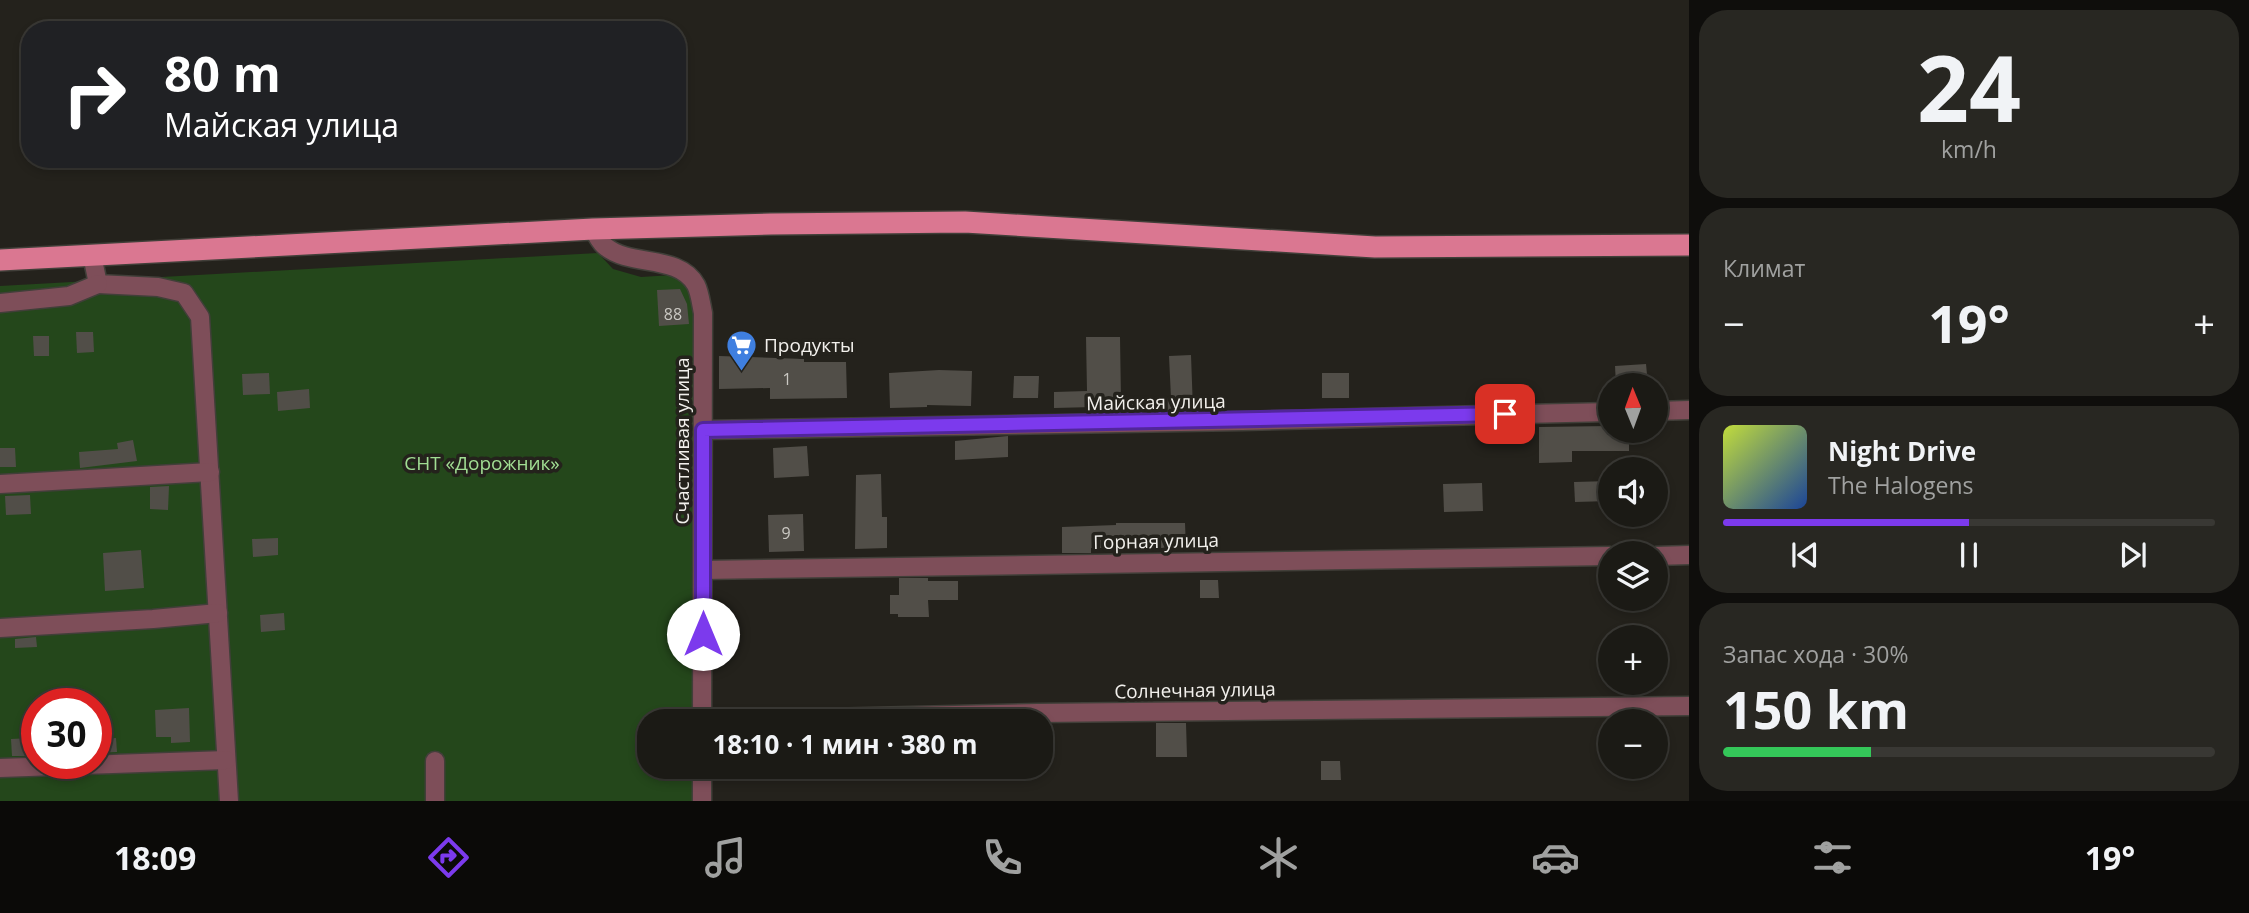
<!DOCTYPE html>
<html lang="ru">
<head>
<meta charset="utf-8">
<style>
	:root { --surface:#1b1a15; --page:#282722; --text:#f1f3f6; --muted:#a0a1a0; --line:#393834; --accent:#7c3aed }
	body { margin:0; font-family:"Open Sans",sans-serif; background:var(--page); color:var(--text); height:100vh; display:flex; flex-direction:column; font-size:26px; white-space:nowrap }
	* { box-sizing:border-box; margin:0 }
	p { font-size:23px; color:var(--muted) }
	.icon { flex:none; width:38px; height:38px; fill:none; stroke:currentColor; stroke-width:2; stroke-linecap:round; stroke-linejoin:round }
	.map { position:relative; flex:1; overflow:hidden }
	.sheet { display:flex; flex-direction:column; gap:10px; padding:10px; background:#0f0e0c; width:560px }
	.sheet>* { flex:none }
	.guide { position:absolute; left:21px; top:21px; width:665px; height:147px; border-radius:28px; box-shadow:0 4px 10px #0003,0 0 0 2px var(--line); background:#202124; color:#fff; overflow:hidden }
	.needle { width:46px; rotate:359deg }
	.controls { position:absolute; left:1598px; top:373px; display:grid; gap:14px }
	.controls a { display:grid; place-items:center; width:70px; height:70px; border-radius:50%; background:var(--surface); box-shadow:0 4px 10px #0003,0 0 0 2px var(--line); font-size:35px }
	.speed { position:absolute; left:21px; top:688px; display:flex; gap:14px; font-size:35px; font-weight:700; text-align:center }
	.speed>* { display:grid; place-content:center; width:91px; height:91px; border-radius:50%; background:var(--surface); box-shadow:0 4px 10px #0003,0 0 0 2px var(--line); line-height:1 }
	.speed .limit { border:10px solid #d22; background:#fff; color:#111 }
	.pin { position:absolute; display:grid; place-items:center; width:60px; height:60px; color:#fff; margin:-30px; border-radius:14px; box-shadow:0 4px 10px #0006 }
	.me { position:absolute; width:77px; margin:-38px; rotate:0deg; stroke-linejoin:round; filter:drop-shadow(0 0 5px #0008) }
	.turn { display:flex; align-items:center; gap:24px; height:147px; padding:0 28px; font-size:32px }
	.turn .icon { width:91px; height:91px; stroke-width:2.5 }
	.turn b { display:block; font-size:49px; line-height:60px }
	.big { font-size:52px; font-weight:700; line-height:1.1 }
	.sheet .tile { flex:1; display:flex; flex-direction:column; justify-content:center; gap:10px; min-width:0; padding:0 24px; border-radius:28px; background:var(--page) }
	.sheet .dial { align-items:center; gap:0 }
	.dial b { font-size:91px; line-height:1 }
	.song { display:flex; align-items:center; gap:21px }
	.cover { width:84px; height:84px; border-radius:10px; background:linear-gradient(135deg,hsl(70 70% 55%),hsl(220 70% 35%)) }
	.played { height:7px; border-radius:4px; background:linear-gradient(90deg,var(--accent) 50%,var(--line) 50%) }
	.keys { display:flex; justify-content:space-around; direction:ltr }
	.heat { display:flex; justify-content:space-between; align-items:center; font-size:38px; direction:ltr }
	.charge { height:10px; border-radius:5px; background:linear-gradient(90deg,#34c759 30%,var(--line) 0) }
	.trip { position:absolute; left:637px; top:709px; width:416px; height:70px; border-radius:28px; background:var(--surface); box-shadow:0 4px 10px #0003,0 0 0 2px var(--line); font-weight:700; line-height:70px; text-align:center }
	.menu { display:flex; height:112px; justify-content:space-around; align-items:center; background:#0b0a08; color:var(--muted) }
	.menu .icon { width:49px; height:49px }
	.menu .active { color:var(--accent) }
	.menu b { font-size:32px; color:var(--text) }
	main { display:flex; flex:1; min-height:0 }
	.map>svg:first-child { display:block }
	.green { fill:#24471b; fill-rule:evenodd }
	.building { fill:#514e48 }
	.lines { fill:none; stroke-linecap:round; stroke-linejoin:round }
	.minor-casing { stroke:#413f39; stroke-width:21 }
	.major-casing { stroke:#413f39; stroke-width:24 }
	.minor { stroke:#7e4e59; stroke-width:18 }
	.major { stroke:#da7791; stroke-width:21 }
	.route-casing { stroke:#51269a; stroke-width:18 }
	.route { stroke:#7c3aed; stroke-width:12 }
	.labels { text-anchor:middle; stroke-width:7; stroke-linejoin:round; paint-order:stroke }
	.number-label { font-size:16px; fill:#cac8c3 }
	.poi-label { font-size:19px; fill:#f2f0ec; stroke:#24221c; text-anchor:start }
	.street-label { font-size:19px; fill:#f2f0ec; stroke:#24221c }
	.park-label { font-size:19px; fill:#a1dd93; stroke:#24221c }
</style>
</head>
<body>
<main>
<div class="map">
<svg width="1689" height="801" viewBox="0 0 1689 801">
	<rect width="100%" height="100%" fill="#24221c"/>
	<!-- green -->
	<path class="green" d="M598,253L613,269L641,277L673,275L690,284L696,316L703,721H649V766L702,767V801H0V286ZM37,704H96V763H37Z"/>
	<!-- building -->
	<g class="building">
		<polygon points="680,289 687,304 689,324 659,326 657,290"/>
		<polygon points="76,332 93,332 94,352 77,353"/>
		<polygon points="33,336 49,336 49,356 34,356"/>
		<polygon points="1086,337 1120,337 1121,400 1094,401 1094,407 1054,408 1054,392 1087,391"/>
		<polygon points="1191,355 1193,410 1131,411 1130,400 1171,398 1169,356"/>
		<polygon points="719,356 804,359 804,362 846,362 847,398 770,399 770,388 719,389"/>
		<polygon points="1646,364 1648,385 1616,385 1615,366"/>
		<polygon points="939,370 972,371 971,406 927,405 927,407 890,408 889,373"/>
		<polygon points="269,373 270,394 243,395 242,374"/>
		<rect x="1322" y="373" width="27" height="25"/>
		<polygon points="1014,376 1039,376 1038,398 1013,398"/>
		<polygon points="309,389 310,408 278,411 277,392"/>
		<polygon points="1610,426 1610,430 1629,430 1629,451 1572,451 1572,462 1539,463 1539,427"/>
		<polygon points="1008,436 1008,457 955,460 955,441"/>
		<polygon points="133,440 137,461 80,468 79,452 118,449 117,443"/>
		<polygon points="807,446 809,476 774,478 773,448"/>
		<polygon points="0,448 15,448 16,467 0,467"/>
		<polygon points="881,474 882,517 887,517 887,548 855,549 856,475"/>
		<polygon points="1610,481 1610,501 1575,502 1574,482"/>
		<polygon points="1482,483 1483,511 1444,512 1443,484"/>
		<polygon points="169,486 168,510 150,509 150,487"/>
		<polygon points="30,495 31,514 6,515 5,496"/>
		<polygon points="803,514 804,551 769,552 768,515"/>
		<polygon points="1116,523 1185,523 1186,548 1091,548 1091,553 1062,553 1062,527 1116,525"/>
		<polygon points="278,538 278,555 253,557 252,539"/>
		<polygon points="141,550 144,588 105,591 103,553"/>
		<polygon points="899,578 928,578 928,581 958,581 958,600 928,600 929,617 898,617 898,614 890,614 890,595 899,595"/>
		<polygon points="1200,580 1218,580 1219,598 1200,598"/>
		<polygon points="284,613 285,630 261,632 260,615"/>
		<polygon points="36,637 37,647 15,648 15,639"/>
		<polygon points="189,708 190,742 171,743 171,737 156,737 155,710"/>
		<polygon points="1156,723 1186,723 1187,757 1156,757"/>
		<polygon points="31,738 31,756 12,756 11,739"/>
		<polygon points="116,738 117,752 97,753 96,739"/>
		<polygon points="1321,761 1340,761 1341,780 1321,780"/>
	</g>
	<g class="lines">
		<defs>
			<g id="minor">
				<path d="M593,229C597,235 600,243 606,247C631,267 679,254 696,285C700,293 701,304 703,313L702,721"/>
				<polyline points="92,255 98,284 158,287 184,293 200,317 229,801"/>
				<polyline points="0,303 69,296 98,284"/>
				<polyline points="1656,411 1689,410"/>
				<polyline points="703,430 1242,421 1610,412"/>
				<polyline points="0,484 210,472"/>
				<polyline points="1656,556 1689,555"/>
				<polyline points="703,570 1610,556"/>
				<polyline points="0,628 153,619 218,613"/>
				<polyline points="702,721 1038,713 1689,706"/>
				<polyline points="435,761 435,801"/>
				<polyline points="0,768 226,760"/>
				<polyline points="702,801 702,766"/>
			</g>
			<polyline id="major" points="0,260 593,229 771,224 965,222 1375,247 1689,245"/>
		</defs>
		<!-- minor casing -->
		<use href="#minor" class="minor-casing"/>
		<!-- major casing -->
		<use href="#major" class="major-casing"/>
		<!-- minor -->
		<use href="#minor" class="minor"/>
		<!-- major -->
		<use href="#major" class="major"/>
	</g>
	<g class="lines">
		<defs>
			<polyline id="route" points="703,634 703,430 1505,414"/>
		</defs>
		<!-- route casing -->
		<use href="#route" class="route-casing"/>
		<!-- route -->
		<use href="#route" class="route"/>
	</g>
	<!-- icons -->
	<defs>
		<symbol id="supermarket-pin" viewBox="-11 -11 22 30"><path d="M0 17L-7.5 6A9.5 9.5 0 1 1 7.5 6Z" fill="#3f7fe0" stroke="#24221c"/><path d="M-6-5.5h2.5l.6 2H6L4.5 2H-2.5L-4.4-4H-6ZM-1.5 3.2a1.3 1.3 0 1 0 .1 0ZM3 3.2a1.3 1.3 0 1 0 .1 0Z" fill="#fff"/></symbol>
	</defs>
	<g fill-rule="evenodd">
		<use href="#supermarket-pin" x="724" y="328" width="35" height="47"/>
	</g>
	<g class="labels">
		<!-- number labels -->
		<g class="number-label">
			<text x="673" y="320">88</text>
			<text x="787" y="385">1</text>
			<text x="786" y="539">9</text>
		</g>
		<!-- poi labels -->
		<g class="poi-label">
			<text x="764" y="352">Продукты</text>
		</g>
		<!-- street labels -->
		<g class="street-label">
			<text transform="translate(1156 402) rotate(-1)" y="7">Майская улица</text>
			<text transform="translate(682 441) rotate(-90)" y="7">Счастливая улица</text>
			<text transform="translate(1156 541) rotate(-1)" y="7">Горная улица</text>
			<text transform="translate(1195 690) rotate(-1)" y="7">Солнечная улица</text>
		</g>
		<!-- park labels -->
		<g class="park-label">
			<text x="482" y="470">СНТ «Дорожник»</text>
		</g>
	</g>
</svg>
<div class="controls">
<a><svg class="needle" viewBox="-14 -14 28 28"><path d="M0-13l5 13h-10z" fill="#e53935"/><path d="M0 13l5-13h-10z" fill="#a0a1a0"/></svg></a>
<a><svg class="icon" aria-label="sound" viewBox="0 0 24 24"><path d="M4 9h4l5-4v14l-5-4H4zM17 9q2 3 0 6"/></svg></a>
<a><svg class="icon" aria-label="layers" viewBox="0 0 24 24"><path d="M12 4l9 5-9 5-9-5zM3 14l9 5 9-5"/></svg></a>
<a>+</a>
<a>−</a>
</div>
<div class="speed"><div class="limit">30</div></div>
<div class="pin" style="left:1505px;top:414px;background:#d93025"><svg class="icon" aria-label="arrive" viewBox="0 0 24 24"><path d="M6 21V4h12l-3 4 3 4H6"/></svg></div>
<svg class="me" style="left:703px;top:634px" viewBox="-20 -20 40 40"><circle r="19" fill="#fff"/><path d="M0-13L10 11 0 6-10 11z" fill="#7c3aed"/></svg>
<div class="trip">18:10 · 1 мин · 380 m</div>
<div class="guide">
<div class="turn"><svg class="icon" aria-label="right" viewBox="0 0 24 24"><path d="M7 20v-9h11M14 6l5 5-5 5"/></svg><div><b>80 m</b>Майская улица</div></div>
</div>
</div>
<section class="sheet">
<div class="tile dial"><b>24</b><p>km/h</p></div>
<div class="tile"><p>Климат</p>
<div class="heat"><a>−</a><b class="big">19°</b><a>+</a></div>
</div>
<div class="tile">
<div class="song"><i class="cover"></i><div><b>Night Drive</b><p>The Halogens</p></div></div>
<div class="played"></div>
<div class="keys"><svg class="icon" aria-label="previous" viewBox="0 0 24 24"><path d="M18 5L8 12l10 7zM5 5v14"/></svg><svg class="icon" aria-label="pause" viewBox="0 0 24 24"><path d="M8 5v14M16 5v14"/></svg><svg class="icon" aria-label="next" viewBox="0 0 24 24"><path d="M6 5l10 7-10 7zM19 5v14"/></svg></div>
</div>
<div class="tile"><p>Запас хода · 30%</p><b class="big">150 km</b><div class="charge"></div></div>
</section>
</main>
<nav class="menu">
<b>18:09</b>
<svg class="icon active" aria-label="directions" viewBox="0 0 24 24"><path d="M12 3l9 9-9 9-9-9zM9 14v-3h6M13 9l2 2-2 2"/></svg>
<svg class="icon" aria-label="music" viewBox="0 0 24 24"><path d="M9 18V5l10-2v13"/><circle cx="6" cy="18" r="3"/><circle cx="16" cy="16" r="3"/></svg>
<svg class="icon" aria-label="phone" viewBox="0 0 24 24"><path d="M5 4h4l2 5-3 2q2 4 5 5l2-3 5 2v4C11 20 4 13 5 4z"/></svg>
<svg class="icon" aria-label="climate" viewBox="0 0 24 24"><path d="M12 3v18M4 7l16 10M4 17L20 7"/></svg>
<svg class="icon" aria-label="car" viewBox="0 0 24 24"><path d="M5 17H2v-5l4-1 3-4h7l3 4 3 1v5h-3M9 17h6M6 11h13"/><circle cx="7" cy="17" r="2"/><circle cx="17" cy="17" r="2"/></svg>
<svg class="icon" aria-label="filters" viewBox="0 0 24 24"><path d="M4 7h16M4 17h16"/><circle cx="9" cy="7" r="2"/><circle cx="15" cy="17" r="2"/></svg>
<b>19°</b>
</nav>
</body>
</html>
